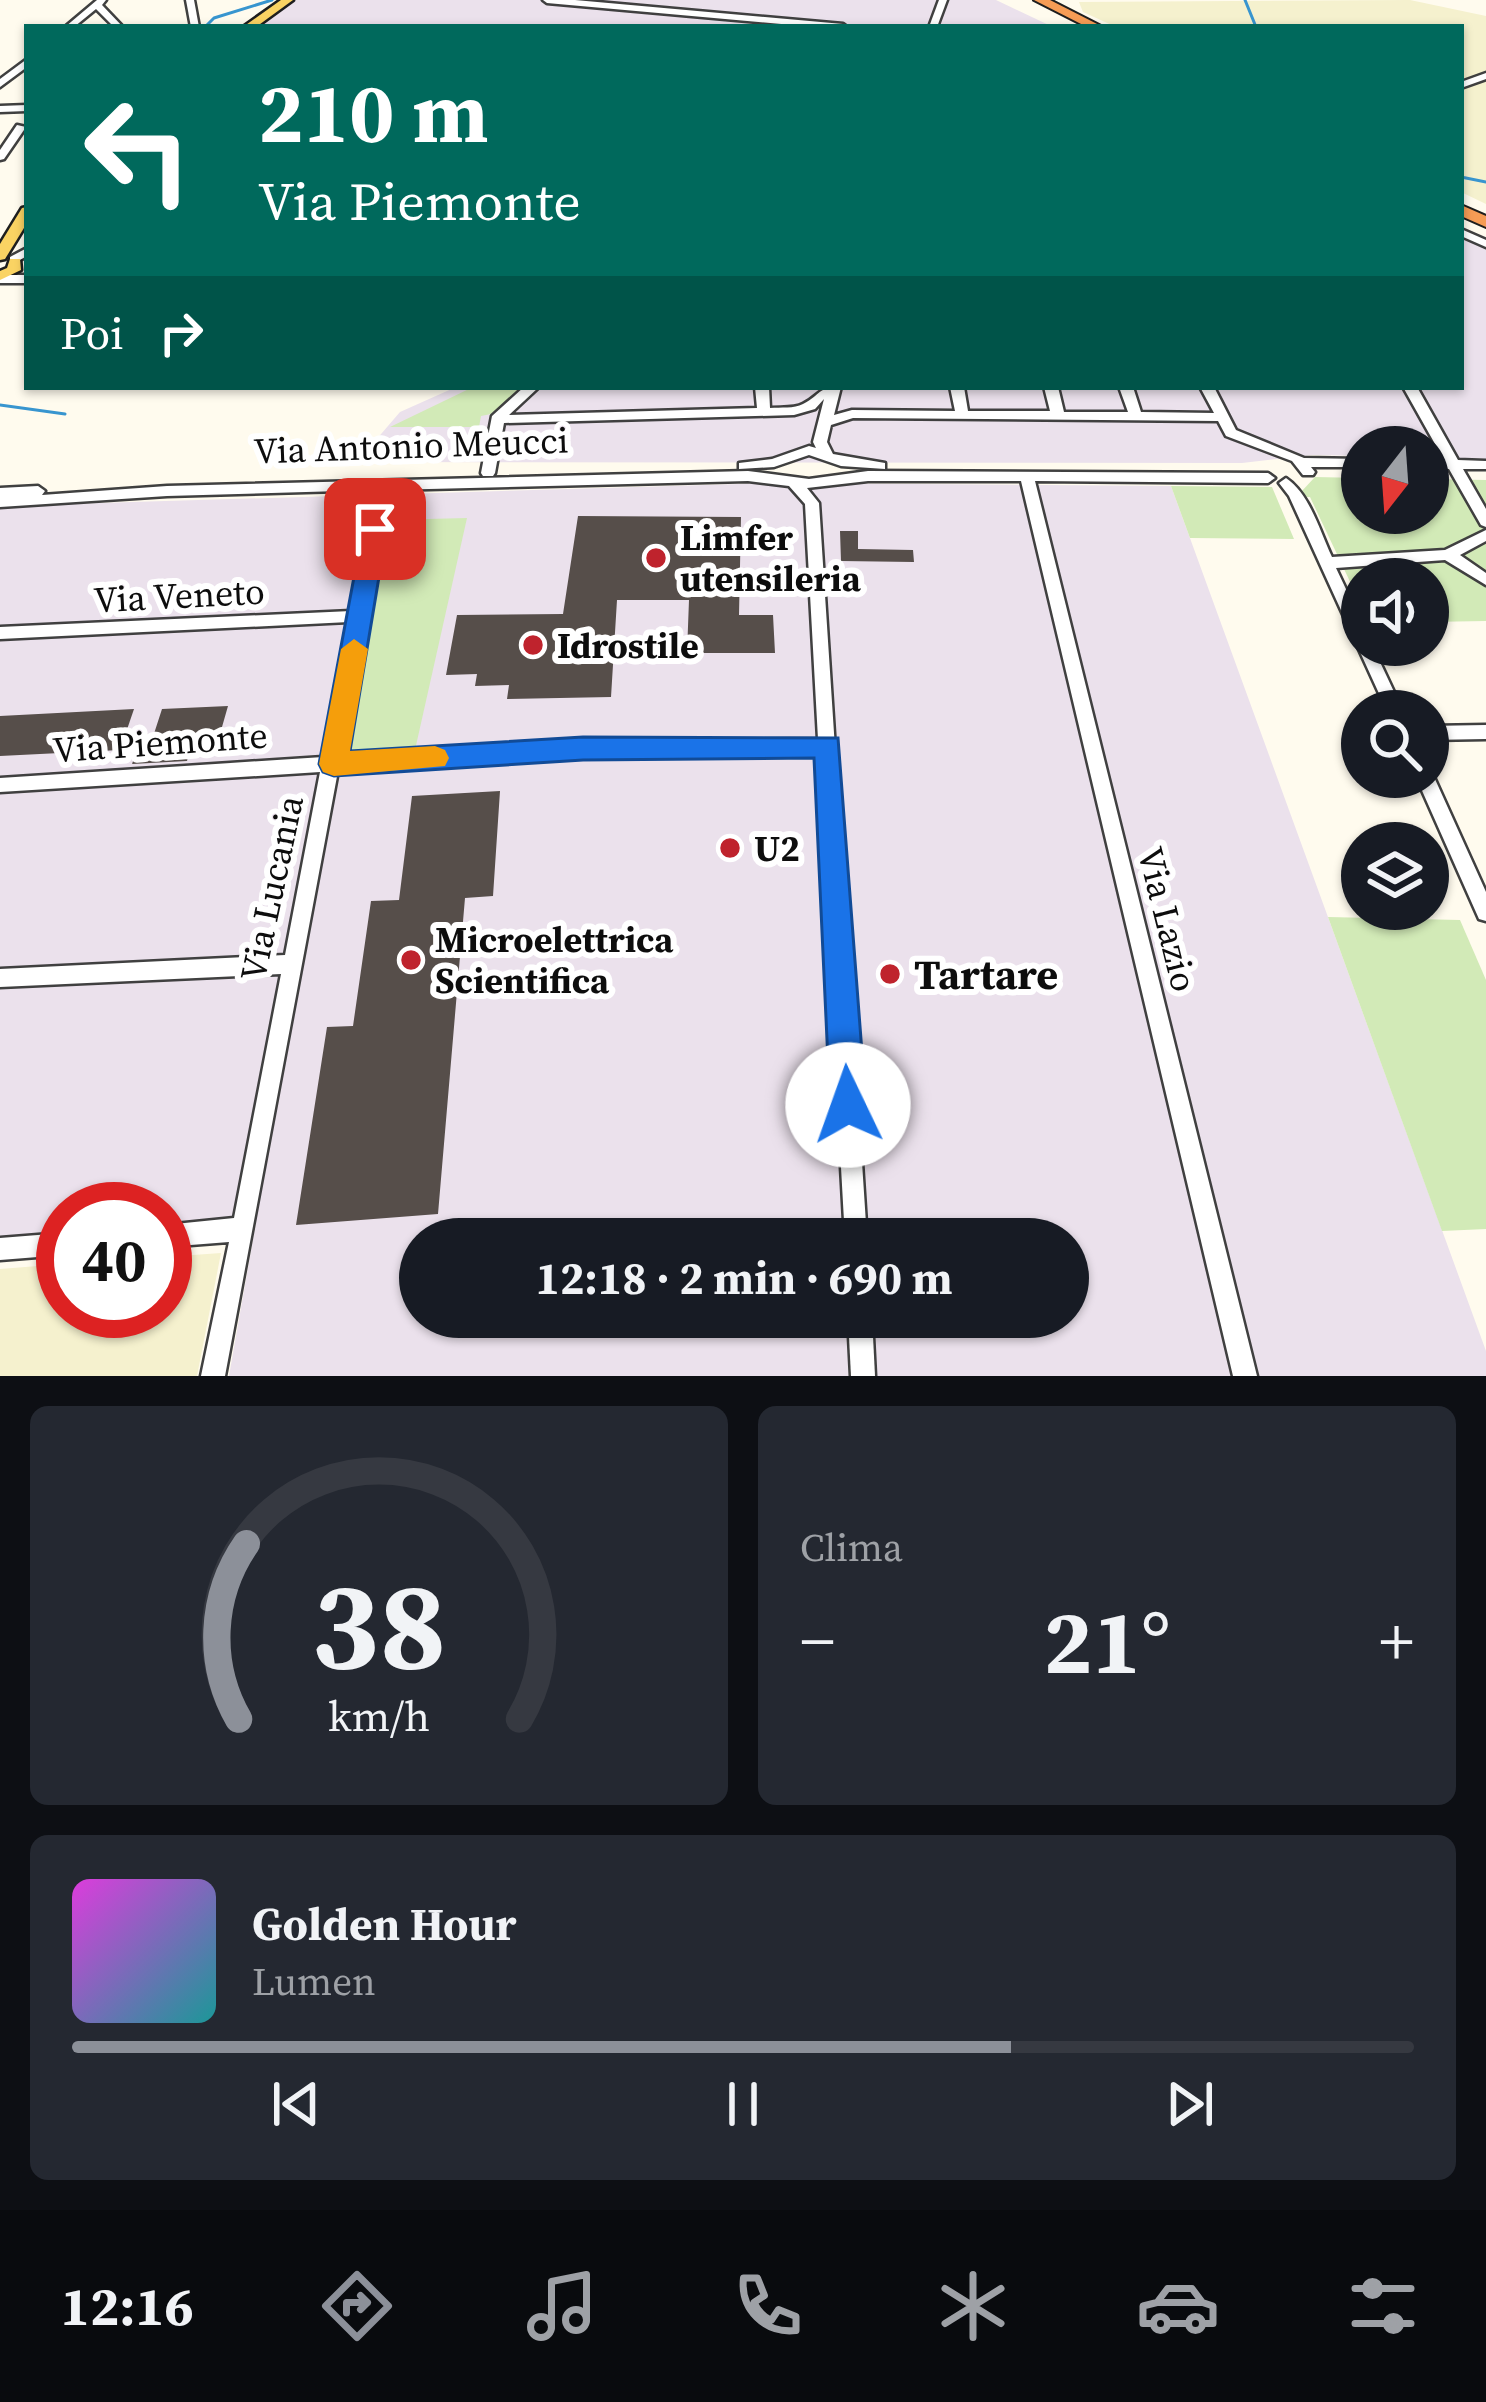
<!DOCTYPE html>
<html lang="it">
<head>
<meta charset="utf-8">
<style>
	:root { --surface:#171b24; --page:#242831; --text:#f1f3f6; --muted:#9ea1a6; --line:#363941; --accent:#8c9099 }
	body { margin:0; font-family:"Source Serif 4",serif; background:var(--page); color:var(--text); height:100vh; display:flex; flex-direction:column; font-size:45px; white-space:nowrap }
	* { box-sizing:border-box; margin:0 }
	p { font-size:39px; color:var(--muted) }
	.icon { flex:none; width:66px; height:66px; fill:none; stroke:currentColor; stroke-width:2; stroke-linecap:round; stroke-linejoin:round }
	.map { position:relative; height:1376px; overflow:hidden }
	.drawer { display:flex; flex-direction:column; gap:30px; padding:30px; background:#0d0f14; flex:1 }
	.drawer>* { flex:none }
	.banner { position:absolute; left:24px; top:24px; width:1440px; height:366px; border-radius:0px; box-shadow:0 3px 9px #0004; background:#00695c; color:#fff; overflow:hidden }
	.needle { width:78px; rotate:197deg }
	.fabs { position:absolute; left:1341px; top:426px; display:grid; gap:24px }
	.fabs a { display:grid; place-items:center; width:108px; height:108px; border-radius:50%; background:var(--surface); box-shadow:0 3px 9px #0004; font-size:60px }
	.speed { position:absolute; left:36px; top:1182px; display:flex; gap:24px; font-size:60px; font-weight:700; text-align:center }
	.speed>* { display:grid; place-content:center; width:156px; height:156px; border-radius:50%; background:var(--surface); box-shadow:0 3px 9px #0004; line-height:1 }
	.speed .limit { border:18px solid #d22; background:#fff; color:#111 }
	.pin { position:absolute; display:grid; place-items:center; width:102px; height:102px; color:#fff; margin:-51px; border-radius:24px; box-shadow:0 6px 18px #0006 }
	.me { position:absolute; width:132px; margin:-66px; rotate:357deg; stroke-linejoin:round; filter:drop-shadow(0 0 9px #0008) }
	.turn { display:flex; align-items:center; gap:42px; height:252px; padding:0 36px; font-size:54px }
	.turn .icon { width:156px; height:156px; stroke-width:2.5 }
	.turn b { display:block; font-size:84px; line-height:102px }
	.then { display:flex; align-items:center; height:114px; padding:0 36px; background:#0003; gap:24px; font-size:45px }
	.big { font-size:90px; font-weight:700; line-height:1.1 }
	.drawer .card { flex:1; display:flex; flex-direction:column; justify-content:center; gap:18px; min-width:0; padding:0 42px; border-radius:18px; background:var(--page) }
	.drawer .dial { align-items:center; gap:0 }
	.dial svg { height:312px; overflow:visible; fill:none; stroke:var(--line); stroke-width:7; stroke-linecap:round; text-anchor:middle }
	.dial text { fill:var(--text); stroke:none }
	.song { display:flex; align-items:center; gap:36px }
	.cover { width:144px; height:144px; border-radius:18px; background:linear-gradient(135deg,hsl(300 70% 55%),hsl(180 70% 35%)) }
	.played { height:12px; border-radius:6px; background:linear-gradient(90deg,var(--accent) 70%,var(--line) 70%) }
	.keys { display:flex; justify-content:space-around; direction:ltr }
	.heat { display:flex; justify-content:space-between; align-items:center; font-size:66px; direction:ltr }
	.drawer .tiles { flex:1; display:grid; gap:30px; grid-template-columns:1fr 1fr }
	.card:last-child { grid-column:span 2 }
	.trip { position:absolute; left:399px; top:1218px; width:690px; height:120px; border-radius:60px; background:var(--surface); box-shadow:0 3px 9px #0004; font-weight:700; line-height:120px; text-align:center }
	.tab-bar { display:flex; height:192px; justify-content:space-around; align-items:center; background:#090b0e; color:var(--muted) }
	.tab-bar .icon { width:84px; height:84px }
	.tab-bar .on { color:var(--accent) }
	.tab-bar b { font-size:54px; color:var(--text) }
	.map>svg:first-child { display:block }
	.industrial { fill:#ebe1ec; fill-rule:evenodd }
	.farmland { fill:#f5f1ce }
	.green { fill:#d2eab7 }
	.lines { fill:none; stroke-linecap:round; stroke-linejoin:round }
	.stream { stroke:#3895cf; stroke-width:3 }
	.building { fill:#564e4a }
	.minor-casing { stroke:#404040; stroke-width:5 }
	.major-casing { stroke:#1e1e1e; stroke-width:5 }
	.highway-casing { stroke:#1e1e1e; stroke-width:4 }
	.minor { fill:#fff; fill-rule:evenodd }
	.major { fill:#fad363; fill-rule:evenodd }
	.highway { fill:#f69c55; fill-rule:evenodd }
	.route { fill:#1a73e8; stroke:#114b97; stroke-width:3 }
	.slow { fill:#f59e0b }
	.poi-dot { fill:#bf232d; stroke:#fff; stroke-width:4.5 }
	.labels { text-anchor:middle; stroke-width:12; stroke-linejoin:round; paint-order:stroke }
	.street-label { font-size:36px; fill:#0d0d0d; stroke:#fff }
	.poi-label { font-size:36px; font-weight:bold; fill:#0d0d0d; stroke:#fff; text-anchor:start }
	.near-poi-label { font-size:42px; font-weight:bold; fill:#0d0d0d; stroke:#fff; text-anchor:start }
</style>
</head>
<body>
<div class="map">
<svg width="1486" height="1376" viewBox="0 0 1486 1376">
	<rect width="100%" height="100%" fill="#fffbee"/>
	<!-- industrial -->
	<g class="industrial">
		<polygon points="295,0 996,0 1053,27 258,27"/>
		<polygon points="1461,226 1486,238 1486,459 1428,457 1428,447 1362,447 1362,456 1313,455 1242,463 357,462 400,412 456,387 1461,387"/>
		<path d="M769,483L1171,486L1486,1351V1376H229L256,1222L165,1227V1209H63V1234L0,1238V506ZM420,1239H1068V1317H420Z"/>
	</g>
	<!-- farmland -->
	<g class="farmland">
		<polygon points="1410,0 1486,16 1486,204 1461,192 1461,27 1116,27 1083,12 1079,2"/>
		<polygon points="221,1253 197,1376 0,1376 0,1269 63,1264 63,1311 165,1311 165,1257"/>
	</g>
	<!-- green -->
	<g class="green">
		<polygon points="473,387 523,387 491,414 481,416 479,427 390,427"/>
		<polygon points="1315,477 1362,478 1362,513 1428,513 1428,479 1486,480 1486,621 1428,622 1428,579 1362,579 1362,610 1355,611 1345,590 1353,588 1310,497 1302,497 1301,492"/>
		<polygon points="1171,486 1272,487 1294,539 1190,538"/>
		<polygon points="467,518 415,750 353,754 347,751 387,520"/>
		<polygon points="1328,917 1460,920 1486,980 1486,1229 1442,1231"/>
	</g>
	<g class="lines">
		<!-- stream -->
		<g class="stream">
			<polyline points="1245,0 1256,27"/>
			<polyline points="205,27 214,18 272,0"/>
			<polyline points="1461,177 1486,182"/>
			<polyline points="0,405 65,414"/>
		</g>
	</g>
	<!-- building -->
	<g class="building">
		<polygon points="578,516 741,517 739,615 773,615 775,653 687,653 689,600 617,600 611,697 507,699 509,685 475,686 477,674 446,675 457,615 563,614"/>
		<polygon points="840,531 858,531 858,549 913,550 914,562 841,561"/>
		<polygon points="228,706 220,734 194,735 187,761 132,764 138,747 150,746 162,709"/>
		<polygon points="134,709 120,750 0,756 0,716"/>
		<polygon points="500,791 493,896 465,898 438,1214 296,1225 327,1027 353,1026 371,901 399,900 412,796"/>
	</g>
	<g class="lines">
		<defs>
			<g id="minor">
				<polygon points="97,0 106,0 102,5 123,27 114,27 96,9 74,27 65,27"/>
				<polygon points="186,0 194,0 199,27 191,27"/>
				<polygon points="543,0 575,0 843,24 847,27 814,27 547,3"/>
				<polygon points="939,0 947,0 937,27 929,27"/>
				<polygon points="27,59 27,67 0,87 0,79"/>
				<polygon points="1486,73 1486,79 1461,88 1461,82"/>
				<polygon points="27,105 27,111 0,112 0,106"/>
				<polygon points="17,125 26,127 4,159 0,160 0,150"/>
				<polygon points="1461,229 1486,240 1486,247 1461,236"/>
				<polygon points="27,248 27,256 18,261 10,261 10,257"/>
				<rect x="0" y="275" width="27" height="8"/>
				<path d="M524,387H539L509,415L757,408L755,387H769L770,408C781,407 794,409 803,404C822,394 817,387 841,387L834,415L852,410L955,411L950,387H964L968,411H1050L1044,387H1058L1064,412H1128L1119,387H1133L1141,412L1214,413L1200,387H1214L1236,430L1304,458L1362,459V467H1311L1315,472L1313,475H1303L1292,461L1226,436L1218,421L853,418L831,425L827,442L833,454L885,463V469L841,466L809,455L774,467L739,469V463L772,459L809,446L816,448L813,442L824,399L815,409L794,415L504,423L495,473L493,476H483L481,473L492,416Z"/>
				<polygon points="1403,387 1417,387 1458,460 1486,461 1486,469 1463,469 1486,509 1486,527 1481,525 1449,469 1428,468 1428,460 1444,460"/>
				<path d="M748,471L809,479L868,471L1268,473L1275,478L1268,483L1035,481L1257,1376H1233L1021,481H868L807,488L819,503L867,1239H845L818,753L583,755L338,771L225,1376H201L229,1242L165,1247V1225L234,1218L281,974L0,987V969L285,955L320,772L0,792V778L323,757L349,622L0,639V627L351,611L375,490L167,496L0,507V488L38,486L45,491L42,495L167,486ZM748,481L789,486L805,504L818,739L583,741L340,756L389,490Z"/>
				<path d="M1286,478C1310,494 1320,532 1332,557L1445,550L1486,530V541L1460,555L1486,573V585L1445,560L1336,568L1362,623V645H1372L1403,711H1387L1289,496L1279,483Z"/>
				<polygon points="1486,725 1486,739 1428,740 1428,726"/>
				<polygon points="1428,771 1434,777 1486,892 1486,921 1479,919 1416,777 1428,777"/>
				<polygon points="63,1233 63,1255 0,1260 0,1238"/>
				<polygon points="848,1317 872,1317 875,1376 851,1376"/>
			</g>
			<g id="major">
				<polygon points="281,0 293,0 256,27 243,27"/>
				<polygon points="27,207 27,223 5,259 0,260 0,244 22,208"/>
				<polygon points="10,259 20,259 21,270 0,280 0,271 7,268"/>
			</g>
			<g id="highway">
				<polygon points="1034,0 1050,0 1103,27 1087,27"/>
				<polygon points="1461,205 1486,216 1486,227 1461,216"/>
			</g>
		</defs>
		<!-- minor casing -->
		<use href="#minor" class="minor-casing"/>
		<!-- major casing -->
		<use href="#major" class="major-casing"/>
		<!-- highway casing -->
		<use href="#highway" class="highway-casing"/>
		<!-- minor -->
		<use href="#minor" class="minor"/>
		<!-- major -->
		<use href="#major" class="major"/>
		<!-- highway -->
		<use href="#highway" class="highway"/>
	</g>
	<!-- route -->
	<polygon class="route" points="375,521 387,529 350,751 583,737 838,738 866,1105 861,1117 848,1122 836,1117 830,1105 814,758 583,760 334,776 323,772 319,764 363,529"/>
	<!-- slow -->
	<polygon class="slow" points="354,639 368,649 350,751 435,746 445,750 449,758 445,766 334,776 323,772 319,764 341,649"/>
	<!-- markers -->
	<g class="poi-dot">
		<circle cx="656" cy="558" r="12"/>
		<circle cx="533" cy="645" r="12"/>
		<circle cx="730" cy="848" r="12"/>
		<circle cx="411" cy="960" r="12"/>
		<circle cx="890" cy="974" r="12"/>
	</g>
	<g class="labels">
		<!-- street labels -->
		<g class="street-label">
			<text transform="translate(411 445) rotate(-2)" y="13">Via Antonio Meucci</text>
			<text transform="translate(179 595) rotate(-3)" y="13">Via Veneto</text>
			<text transform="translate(160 742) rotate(-4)" y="13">Via Piemonte</text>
			<text transform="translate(271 888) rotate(-78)" y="13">Via Lucania</text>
			<text transform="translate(1168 919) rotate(76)" y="13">Via Lazio</text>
		</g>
		<!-- poi labels -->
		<g class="poi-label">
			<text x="680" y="550">Limfer<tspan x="680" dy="41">utensileria</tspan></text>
			<text x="557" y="658">Idrostile</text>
			<text x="754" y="861">U2</text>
			<text x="435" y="952">Microelettrica<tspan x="435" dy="41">Scientifica</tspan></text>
		</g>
		<!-- near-poi labels -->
		<g class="near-poi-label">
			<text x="914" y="989">Tartare</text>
		</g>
	</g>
</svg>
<div class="fabs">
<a><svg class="needle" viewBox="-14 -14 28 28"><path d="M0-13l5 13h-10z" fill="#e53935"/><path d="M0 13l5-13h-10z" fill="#9ea1a6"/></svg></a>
<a><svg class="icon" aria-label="sound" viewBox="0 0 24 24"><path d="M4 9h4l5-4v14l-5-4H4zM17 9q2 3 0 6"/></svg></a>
<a><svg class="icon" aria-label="search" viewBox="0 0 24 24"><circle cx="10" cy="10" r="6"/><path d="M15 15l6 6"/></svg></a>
<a><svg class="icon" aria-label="layers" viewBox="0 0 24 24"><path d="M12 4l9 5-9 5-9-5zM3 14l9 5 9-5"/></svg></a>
</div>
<div class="speed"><div class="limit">40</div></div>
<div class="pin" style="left:375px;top:529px;background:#d93025"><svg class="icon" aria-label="arrive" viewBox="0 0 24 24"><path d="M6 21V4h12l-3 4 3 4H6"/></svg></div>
<svg class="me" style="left:848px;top:1105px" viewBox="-20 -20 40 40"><circle r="19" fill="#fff"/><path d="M0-13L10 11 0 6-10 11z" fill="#1a73e8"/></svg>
<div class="trip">12:18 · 2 min · 690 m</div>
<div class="banner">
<div class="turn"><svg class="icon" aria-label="left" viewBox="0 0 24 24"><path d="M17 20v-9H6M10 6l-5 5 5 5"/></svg><div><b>210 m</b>Via Piemonte</div></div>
<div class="then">Poi<svg class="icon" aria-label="right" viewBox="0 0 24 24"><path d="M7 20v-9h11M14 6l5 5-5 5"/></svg></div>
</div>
</div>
<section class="drawer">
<div class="tiles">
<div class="card dial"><svg viewBox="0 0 100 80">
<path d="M14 69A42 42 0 1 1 86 69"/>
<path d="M14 69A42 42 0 0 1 16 24" stroke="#8c9099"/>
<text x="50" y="56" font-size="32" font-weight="700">38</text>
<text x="50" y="72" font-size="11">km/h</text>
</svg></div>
<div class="card"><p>Clima</p>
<div class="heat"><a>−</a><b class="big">21°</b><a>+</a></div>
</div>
<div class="card">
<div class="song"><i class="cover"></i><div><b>Golden Hour</b><p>Lumen</p></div></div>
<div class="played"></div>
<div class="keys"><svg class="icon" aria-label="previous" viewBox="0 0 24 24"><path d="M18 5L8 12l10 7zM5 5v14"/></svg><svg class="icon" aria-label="pause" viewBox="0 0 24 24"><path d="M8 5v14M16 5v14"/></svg><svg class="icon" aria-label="next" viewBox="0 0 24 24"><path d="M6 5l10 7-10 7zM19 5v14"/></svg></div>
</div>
</div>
</section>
<nav class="tab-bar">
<b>12:16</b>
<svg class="icon on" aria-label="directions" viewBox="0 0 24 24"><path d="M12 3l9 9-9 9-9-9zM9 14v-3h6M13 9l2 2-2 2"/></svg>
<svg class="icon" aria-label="music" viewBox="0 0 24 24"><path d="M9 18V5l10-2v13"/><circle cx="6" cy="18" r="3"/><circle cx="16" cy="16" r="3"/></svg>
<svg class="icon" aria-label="phone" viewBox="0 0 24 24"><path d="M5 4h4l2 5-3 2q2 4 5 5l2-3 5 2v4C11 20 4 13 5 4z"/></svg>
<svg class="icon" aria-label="climate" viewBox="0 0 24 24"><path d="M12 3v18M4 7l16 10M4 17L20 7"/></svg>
<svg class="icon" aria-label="car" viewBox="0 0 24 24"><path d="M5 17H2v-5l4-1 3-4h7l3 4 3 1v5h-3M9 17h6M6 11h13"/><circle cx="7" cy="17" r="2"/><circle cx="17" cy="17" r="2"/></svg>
<svg class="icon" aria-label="filters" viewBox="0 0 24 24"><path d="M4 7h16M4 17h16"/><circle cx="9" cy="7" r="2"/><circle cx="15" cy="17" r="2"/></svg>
</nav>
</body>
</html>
